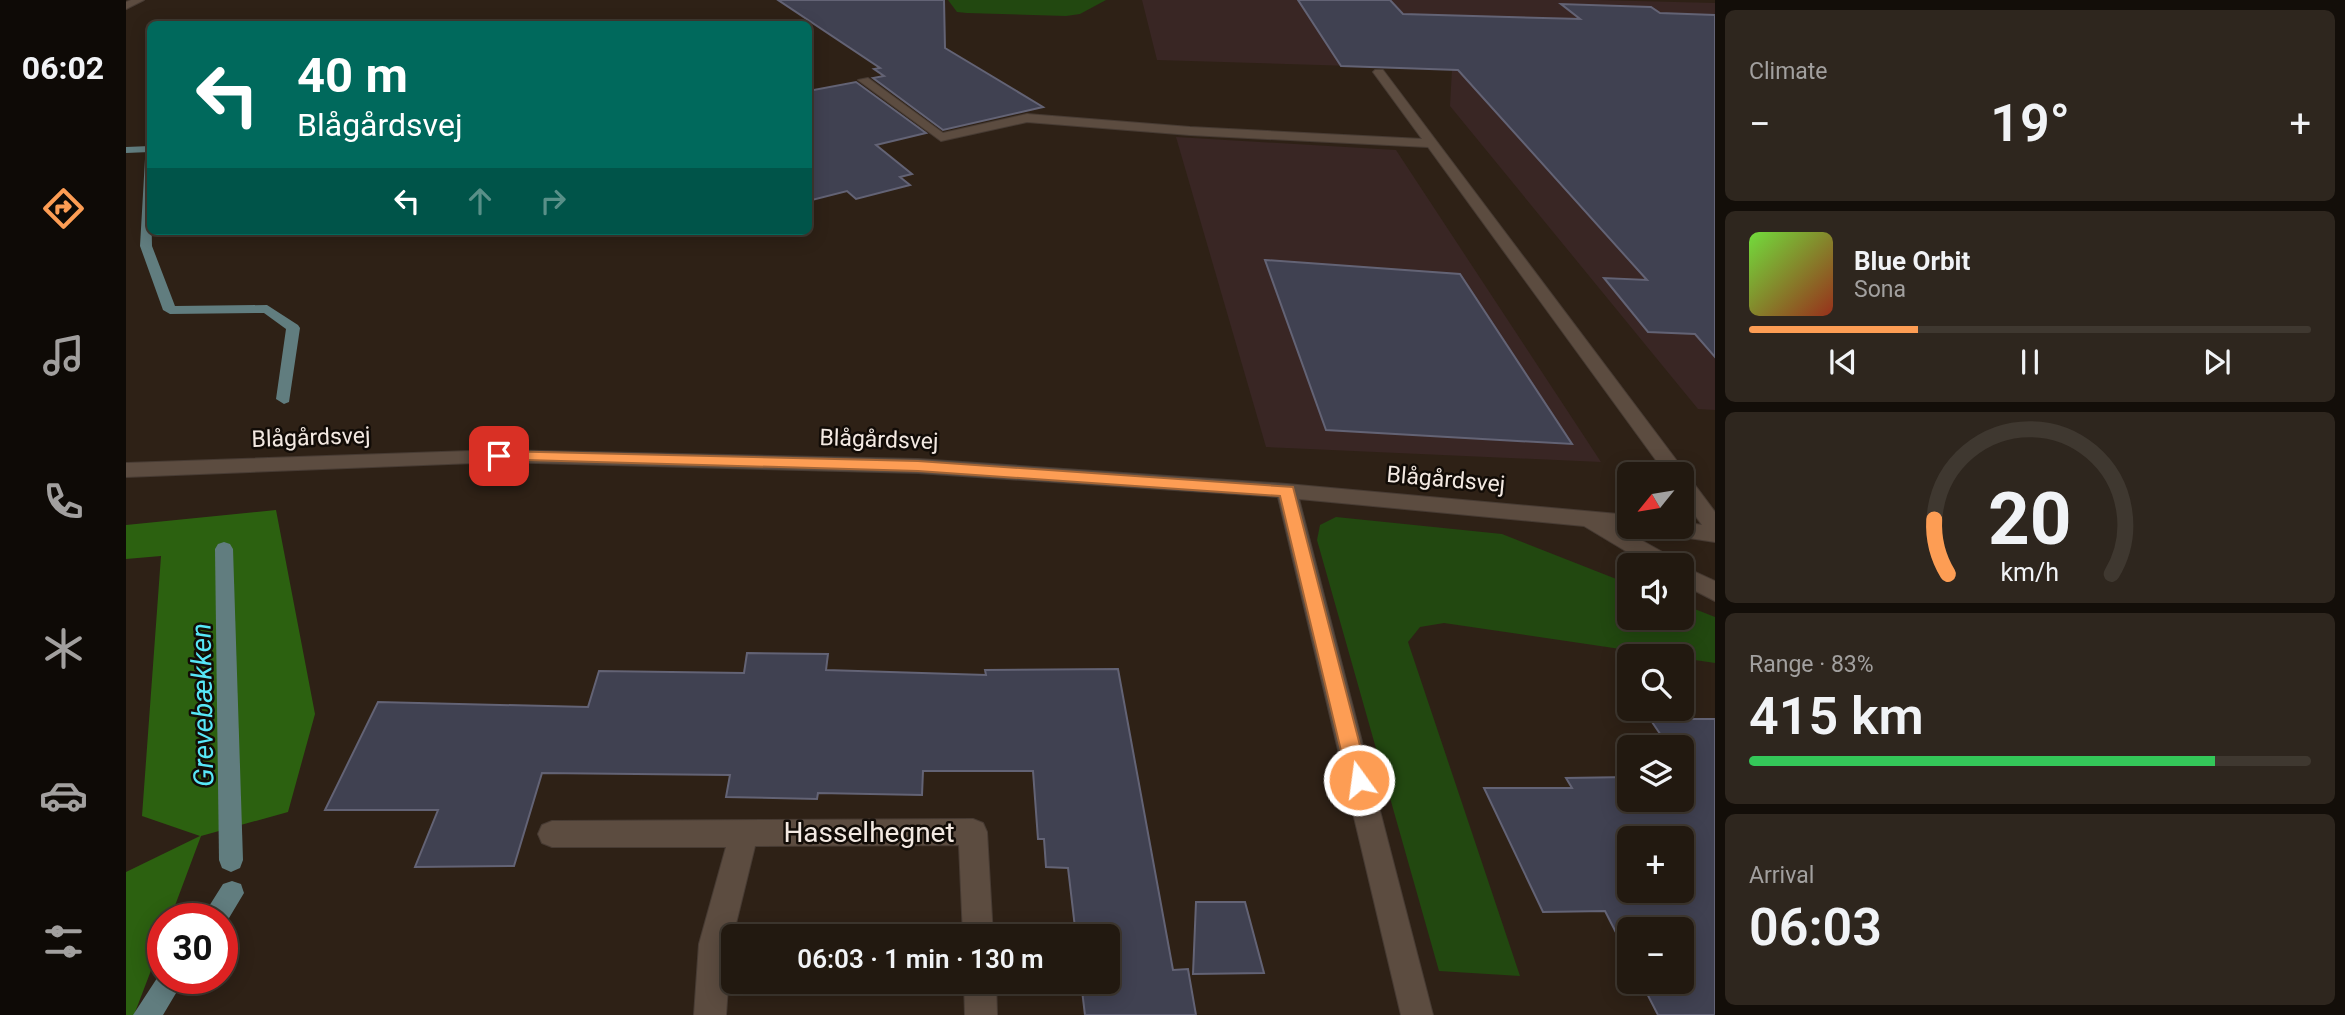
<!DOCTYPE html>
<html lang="en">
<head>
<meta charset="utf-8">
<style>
	:root { --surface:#221910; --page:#2e261e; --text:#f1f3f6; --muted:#a2a09f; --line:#3f3830; --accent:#fd9d54 }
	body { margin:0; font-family:Roboto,sans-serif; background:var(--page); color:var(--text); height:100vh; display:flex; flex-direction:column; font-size:26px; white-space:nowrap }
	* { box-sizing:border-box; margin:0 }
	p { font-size:23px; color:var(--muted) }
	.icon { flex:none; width:38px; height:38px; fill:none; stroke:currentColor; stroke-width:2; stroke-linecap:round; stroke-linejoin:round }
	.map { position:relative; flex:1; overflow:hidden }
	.sheet { display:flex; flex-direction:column; gap:10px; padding:10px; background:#130e09; width:630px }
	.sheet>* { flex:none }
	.hud { position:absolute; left:21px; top:21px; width:665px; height:214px; border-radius:10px; box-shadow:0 4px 18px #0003,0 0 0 2px var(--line); background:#00695c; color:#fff; overflow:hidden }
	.needle { width:46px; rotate:240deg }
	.controls { position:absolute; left:1491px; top:462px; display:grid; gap:14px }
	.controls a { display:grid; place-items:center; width:77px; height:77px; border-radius:10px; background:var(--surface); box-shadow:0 4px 18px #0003,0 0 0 2px var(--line); font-size:35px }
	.speed { position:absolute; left:21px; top:903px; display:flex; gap:14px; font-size:35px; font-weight:700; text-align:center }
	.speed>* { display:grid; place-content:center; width:91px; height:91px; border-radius:50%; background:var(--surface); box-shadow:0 4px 18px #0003,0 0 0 2px var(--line); line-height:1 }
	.speed .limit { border:10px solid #d22; background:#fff; color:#111 }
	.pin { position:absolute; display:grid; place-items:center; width:60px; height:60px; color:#fff; margin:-30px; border-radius:14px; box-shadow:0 4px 10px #0006 }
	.me { position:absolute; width:77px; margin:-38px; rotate:346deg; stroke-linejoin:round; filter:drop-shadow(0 0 5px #0008) }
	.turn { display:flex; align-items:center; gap:24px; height:147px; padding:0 35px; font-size:32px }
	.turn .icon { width:91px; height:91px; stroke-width:2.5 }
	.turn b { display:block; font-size:49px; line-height:60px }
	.lanes { display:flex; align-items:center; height:66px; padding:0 35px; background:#0003; justify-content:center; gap:35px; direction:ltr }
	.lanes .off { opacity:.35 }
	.big { font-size:52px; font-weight:600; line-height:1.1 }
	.sheet .card { flex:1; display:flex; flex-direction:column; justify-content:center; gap:10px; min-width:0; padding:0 24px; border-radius:10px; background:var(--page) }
	.sheet .dial { align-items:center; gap:0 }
	.dial svg { height:182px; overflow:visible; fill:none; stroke:var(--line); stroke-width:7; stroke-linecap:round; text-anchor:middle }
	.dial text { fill:var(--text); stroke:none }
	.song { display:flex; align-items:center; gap:21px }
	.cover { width:84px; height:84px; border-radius:10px; background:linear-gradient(135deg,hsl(100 70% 55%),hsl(10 70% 35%)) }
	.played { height:7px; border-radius:4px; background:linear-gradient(90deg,var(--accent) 30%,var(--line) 30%) }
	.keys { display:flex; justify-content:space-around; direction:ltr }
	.heat { display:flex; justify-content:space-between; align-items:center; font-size:38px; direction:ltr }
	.charge { height:10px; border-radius:5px; background:linear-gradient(90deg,#34c759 83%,var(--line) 0) }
	.trip { position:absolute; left:595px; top:924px; width:399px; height:70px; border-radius:10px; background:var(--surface); box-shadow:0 4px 18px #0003,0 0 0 2px var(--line); font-weight:600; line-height:70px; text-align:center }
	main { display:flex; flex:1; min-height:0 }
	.dock { display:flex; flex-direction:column; width:126px; justify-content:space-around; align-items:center; background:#0e0a06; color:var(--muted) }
	.dock .icon { width:49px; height:49px }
	.dock .selected { color:var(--accent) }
	.dock b { font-size:32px; color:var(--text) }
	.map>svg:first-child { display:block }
	.education { fill:#392624 }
	.green { fill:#224810 }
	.forest { fill:#2c6110 }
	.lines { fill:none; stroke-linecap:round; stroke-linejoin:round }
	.stream { fill:#617d7f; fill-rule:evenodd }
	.building { fill:#404151; stroke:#636375; stroke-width:2; fill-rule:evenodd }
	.minor-casing { stroke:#473b33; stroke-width:2 }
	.minor { fill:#5c4c40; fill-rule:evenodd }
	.route { fill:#fd9d54; stroke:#a46637; stroke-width:2 }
	.labels { text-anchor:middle; stroke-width:5; stroke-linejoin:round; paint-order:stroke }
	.street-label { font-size:23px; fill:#f3e9e2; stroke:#120c07 }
	.near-water-label { font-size:28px; font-style:italic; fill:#57e7f7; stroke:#120c07 }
	.near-street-label { font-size:28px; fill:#f3e9e2; stroke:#120c07 }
</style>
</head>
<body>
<main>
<nav class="dock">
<b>06:02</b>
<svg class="icon selected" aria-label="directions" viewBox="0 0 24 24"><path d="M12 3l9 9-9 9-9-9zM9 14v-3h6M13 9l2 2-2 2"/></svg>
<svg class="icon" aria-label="music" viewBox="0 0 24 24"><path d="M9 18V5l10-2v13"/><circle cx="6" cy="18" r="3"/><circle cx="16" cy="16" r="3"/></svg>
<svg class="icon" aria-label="phone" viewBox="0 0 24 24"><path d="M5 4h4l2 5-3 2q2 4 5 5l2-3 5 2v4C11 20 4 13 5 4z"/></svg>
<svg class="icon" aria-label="climate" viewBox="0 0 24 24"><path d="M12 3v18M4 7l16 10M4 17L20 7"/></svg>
<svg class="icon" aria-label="car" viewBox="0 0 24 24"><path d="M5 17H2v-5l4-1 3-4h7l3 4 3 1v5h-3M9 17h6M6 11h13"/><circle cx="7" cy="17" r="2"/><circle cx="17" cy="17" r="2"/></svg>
<svg class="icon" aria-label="filters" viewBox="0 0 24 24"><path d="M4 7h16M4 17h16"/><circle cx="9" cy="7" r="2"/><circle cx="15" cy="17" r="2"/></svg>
</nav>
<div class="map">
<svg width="1589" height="1015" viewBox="0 0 1589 1015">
	<rect width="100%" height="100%" fill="#2e2116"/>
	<!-- education -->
	<g class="education">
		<polygon points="1016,0 1472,0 1589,3 1589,410 1572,409 1324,106 1326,69 1031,60"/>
		<polygon points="1050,137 1270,150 1475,462 1140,447"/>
	</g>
	<!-- green -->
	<g class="green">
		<polygon points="822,0 980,0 954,14 940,16 841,13 831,12"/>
		<polygon points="1210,517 1376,534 1503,584 1503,618 1556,618 1556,604 1589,617 1589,663 1318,623 1294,627 1282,642 1394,976 1313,971 1191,540 1194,525"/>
	</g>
	<!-- forest -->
	<polygon class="forest" points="150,510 189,714 162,812 75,836 44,919 37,919 37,939 8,1015 0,1015 0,872 74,836 16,816 35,556 0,559 0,525"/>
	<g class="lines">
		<!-- stream -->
		<g class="stream">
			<polygon points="24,146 24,152 0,153 0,147"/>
			<polygon points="24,156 26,246 49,306 141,305 172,325 174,328 163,402 158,404 150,399 160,329 138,313 44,314 37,310 14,246 19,159"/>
			<polygon points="98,542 104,544 107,549 117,860 114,868 105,872 96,868 93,860 89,549 92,544"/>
			<polygon points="106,881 115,884 118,893 97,928 96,919 75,919 97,884"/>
			<polygon points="37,969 37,978 59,978 37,1015 7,1015"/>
		</g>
	</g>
	<!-- building -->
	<g class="building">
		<polygon points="652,0 818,0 819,48 917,107 817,130 747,78 758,76 748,69 754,68"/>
		<polygon points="1172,0 1264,0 1277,14 1454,19 1435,4 1525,7 1534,13 1589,15 1589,357 1569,334 1522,332 1478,278 1521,280 1332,70 1215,66"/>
		<polygon points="730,82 800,133 750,145 786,174 774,177 784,185 730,199 721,191 682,201 682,91"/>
		<polygon points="1139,260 1334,274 1446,444 1200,430"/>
		<polygon points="621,653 702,654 700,670 860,675 859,670 992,669 1047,970 1062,969 1070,1015 959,1015 955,982 982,982 982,936 950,936 942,868 920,867 918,839 912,839 907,771 797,771 796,795 692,793 691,799 600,797 604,775 416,773 388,866 289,867 312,810 199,810 252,702 462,707 473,671 618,673"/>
		<path d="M1524,719H1589V1015H1532L1515,982H1556V929H1503V958L1479,911L1417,912L1358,788H1446L1440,778L1503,777V800H1556V777H1562L1556,767V747H1543ZM1503,838H1556V891H1503Z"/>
		<polygon points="1070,902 1119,902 1138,973 1067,974"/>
	</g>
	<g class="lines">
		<defs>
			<g id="minor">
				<polygon points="5,0 18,0 0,9 0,2"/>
				<polygon points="1249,70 1257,70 1557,469 1559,476 1563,477 1589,512 1589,542 1524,532 1521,527 1556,527 1556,522 1576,525 1556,497 1556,474 1540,474 1302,147 1064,135 901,122 815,141 732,80 742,78 817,133 901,114 1064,127 1296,139 1247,72"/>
				<polygon points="373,450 792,459 1161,484 1503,515 1503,527 1511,527 1497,530 1549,559 1552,565 1523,565 1458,526 1173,499 1307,1015 1275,1015 1152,497 792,473 373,462 0,477 0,463"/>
				<polygon points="1556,566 1589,581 1589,601 1556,584"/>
				<polygon points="847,819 857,823 861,832 867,936 837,936 833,845 629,846 605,944 600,1015 568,1015 573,944 600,847 426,847 416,843 412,834 416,825 426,821"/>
				<polygon points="838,982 870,982 871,1015 839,1015"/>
			</g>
		</defs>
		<!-- minor casing -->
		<use href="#minor" class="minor-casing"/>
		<!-- minor -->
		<use href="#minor" class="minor"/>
	</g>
	<!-- route -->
	<polygon class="route" points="373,451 792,461 1167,487 1243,780 1240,787 1233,789 1225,787 1222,780 1154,496 792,471 368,459 365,456"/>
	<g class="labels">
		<!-- street labels -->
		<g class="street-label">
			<text transform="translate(185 437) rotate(-2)" y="8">Blågårdsvej</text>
			<text transform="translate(753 439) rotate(2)" y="8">Blågårdsvej</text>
			<text transform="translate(1320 479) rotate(5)" y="8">Blågårdsvej</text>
		</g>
		<!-- near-water labels -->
		<g class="near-water-label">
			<text transform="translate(76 705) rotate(-91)" y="10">Grevebækken</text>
		</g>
		<!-- near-street labels -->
		<g class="near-street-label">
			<text x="743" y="842">Hasselhegnet</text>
		</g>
	</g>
</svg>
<div class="controls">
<a><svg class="needle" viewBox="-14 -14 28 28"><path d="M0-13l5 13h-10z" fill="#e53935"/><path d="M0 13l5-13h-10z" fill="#a2a09f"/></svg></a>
<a><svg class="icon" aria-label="sound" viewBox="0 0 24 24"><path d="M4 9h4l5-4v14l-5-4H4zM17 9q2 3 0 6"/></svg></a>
<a><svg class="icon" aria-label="search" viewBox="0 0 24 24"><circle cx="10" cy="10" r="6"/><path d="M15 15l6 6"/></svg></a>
<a><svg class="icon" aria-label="layers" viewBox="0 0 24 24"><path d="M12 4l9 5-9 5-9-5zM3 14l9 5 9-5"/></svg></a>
<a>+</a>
<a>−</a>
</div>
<div class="speed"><div class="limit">30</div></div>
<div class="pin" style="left:373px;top:456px;background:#d93025"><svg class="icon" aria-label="arrive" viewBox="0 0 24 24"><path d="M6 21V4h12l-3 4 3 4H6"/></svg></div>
<svg class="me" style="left:1233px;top:780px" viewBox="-20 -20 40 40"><circle r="17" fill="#fd9d54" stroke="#fff" stroke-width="3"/><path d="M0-11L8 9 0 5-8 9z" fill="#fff"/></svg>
<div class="trip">06:03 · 1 min · 130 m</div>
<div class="hud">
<div class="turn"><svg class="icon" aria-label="left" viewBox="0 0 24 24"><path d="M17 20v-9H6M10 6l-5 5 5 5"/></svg><div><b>40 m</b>Blågårdsvej</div></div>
<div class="lanes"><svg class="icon" aria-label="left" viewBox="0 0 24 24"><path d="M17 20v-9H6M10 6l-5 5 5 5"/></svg><svg class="icon off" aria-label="ahead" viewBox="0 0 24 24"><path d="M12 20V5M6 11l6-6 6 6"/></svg><svg class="icon off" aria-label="right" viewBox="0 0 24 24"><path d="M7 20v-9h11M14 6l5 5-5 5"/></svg></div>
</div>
</div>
<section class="sheet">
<div class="card"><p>Climate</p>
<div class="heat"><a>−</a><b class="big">19°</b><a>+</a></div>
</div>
<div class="card">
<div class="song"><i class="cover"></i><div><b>Blue Orbit</b><p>Sona</p></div></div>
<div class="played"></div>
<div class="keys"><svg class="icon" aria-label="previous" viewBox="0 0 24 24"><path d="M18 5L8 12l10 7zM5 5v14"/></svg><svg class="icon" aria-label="pause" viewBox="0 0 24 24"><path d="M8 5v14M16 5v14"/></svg><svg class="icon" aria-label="next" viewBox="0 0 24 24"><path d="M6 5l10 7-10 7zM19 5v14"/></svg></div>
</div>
<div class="card dial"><svg viewBox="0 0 100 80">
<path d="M14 69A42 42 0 1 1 86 69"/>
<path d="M14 69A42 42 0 0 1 8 45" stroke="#fd9d54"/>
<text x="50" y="56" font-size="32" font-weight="700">20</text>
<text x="50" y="72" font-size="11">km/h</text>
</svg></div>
<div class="card"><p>Range · 83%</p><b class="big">415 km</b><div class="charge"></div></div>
<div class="card"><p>Arrival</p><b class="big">06:03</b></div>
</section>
</main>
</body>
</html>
